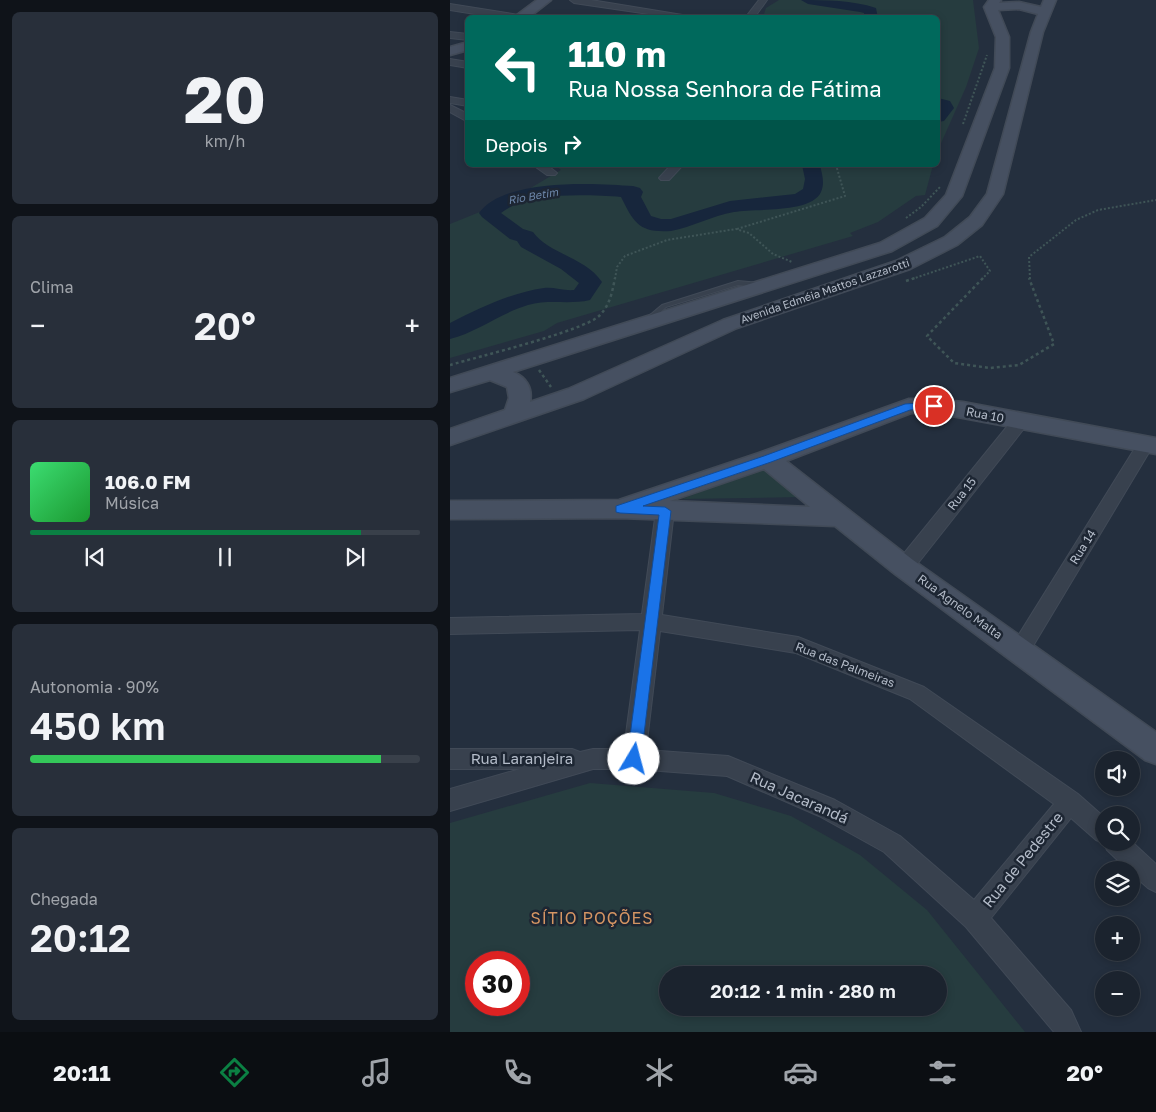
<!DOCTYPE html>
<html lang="pt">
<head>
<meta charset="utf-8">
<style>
	:root { --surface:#1b232e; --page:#282f3a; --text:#f1f3f6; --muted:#a0a4aa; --line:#39404a; --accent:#0b8043 }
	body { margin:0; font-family:"Golos Text",sans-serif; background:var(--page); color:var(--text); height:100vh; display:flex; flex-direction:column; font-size:19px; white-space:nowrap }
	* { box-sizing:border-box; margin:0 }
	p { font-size:16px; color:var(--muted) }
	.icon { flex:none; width:28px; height:28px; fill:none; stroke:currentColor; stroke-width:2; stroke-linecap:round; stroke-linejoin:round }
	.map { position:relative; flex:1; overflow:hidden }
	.details { display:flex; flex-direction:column; gap:12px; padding:12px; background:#0f1319; width:450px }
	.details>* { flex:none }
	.banner { position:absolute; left:15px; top:15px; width:475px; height:152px; border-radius:8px; box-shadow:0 2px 8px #0003,0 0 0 1px var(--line); background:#00695c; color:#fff; overflow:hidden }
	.controls { position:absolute; left:645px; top:751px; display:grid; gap:10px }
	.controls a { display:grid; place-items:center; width:45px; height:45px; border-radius:50%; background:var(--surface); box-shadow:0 2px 8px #0003,0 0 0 1px var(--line); font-size:25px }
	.speed { position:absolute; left:15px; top:951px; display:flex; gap:10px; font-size:25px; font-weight:700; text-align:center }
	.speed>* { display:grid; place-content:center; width:65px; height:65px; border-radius:50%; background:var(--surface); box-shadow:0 2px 8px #0003,0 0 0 1px var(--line); line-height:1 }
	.speed .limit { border:8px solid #d22; background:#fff; color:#111 }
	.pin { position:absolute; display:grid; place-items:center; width:42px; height:42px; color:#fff; margin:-21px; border:2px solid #fff; border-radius:50%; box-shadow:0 1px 5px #0007 }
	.me { position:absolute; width:55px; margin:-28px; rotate:8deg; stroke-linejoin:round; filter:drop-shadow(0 0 4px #0008) }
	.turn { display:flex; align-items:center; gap:18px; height:105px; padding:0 20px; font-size:22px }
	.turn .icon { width:65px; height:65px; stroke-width:2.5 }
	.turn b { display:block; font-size:35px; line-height:42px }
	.then { display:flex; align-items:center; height:48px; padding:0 20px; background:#0003; gap:10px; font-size:19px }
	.big { font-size:38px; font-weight:600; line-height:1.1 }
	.details .card { flex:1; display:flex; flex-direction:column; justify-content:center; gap:8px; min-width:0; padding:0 18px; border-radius:8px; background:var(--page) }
	.details .dial { align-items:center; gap:0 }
	.dial b { font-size:65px; line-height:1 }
	.song { display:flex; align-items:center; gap:15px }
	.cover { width:60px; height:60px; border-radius:8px; background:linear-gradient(135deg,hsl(140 70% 55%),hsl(130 70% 35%)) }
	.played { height:5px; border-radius:2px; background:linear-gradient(90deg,var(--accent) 85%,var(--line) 85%) }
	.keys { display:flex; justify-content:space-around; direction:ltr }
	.heat { display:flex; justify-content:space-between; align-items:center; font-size:28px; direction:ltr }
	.charge { height:8px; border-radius:4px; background:linear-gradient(90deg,#34c759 90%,var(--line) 0) }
	.trip { position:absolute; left:209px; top:966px; width:288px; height:50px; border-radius:25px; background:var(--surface); box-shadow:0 2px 8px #0003,0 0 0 1px var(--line); font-weight:600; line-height:50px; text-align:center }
	.tabs { display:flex; height:80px; justify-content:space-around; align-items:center; background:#0b0e12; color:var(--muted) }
	.tabs .icon { width:35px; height:35px }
	.tabs .active { color:var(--accent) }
	.tabs b { font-size:22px; color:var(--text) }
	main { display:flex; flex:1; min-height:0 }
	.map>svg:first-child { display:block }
	.green { fill:#263c3f; fill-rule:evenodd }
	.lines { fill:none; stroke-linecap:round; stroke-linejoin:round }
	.river { fill:#17263c; fill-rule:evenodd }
	.lane-casing { stroke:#414a57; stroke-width:2 }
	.street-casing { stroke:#414a57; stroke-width:2 }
	.secondary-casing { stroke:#414a57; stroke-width:3 }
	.path-far1 { stroke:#3f5557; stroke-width:2; stroke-dasharray:2 2; stroke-linecap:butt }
	.path { stroke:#3f5557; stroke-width:2.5; stroke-dasharray:3 3; stroke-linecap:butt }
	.lane { fill:#38414e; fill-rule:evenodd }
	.street { fill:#38414e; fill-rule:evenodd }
	.secondary { fill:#465061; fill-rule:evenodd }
	.route { fill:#1a73e8; stroke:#114b97 }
	.labels { text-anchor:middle; stroke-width:5; stroke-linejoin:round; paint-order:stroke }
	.far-water-label { font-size:11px; font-style:italic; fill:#6d86a8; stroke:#1d2633 }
	.far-street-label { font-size:11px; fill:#b4bcc9; stroke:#1d2633 }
	.street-label { font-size:12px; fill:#b4bcc9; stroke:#1d2633 }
	.near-street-label { font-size:15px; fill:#b4bcc9; stroke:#1d2633 }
	.near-neighbourhood-label { font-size:16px; letter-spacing:1px; fill:#d59563; stroke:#1d2633 }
</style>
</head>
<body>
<main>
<section class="details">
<div class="card dial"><b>20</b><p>km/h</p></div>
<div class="card"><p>Clima</p>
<div class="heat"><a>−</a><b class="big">20°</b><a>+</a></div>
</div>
<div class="card">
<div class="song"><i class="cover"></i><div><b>106.0 FM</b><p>Música</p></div></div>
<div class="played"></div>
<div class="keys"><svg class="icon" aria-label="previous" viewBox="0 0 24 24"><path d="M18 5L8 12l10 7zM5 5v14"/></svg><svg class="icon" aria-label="pause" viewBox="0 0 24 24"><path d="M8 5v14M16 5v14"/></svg><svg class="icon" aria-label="next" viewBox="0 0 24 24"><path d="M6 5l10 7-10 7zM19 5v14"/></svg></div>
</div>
<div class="card"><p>Autonomia · 90%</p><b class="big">450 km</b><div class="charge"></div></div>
<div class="card"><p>Chegada</p><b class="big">20:12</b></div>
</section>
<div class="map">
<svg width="706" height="1032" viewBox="0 0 706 1032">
	<rect width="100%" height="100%" fill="#242f3e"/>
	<!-- green -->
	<g class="green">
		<polygon points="329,0 523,0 529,48 516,87 488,150 488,18 313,17 316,8"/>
		<polygon points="105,165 483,165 475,195 466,196 428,222 400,233 403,236 107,323 94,331 0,358 0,224 62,199 111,170"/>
		<polygon points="316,466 352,497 232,499"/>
		<path d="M140,783L264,793L341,816L410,855L477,910L575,1032H0V823ZM26,962H69V1005H26ZM218,975H488V1008H218Z"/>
	</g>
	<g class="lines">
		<!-- river -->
		<g class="river">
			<path d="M351,0C376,0 402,0 426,8L428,18H414V13L410,12L358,4Z"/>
			<polygon points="488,98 500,101 504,108 494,121 488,122"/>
			<path d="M352,165H370C372,174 375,183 371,192C361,214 304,208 284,212C262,216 242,227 221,231C189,233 184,223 171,197C138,195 78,191 51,213L73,229L83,232C99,254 135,257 152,282L140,300C119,305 99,299 78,305C51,313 27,332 0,339V323C30,308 60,293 94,288C104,287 114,291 124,290L129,283L111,269L71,247L67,241L60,239L32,217L29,213C54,178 145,183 183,186L190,188L193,192L191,197L201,216L211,219H221L280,201L345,194L353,189L355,179Z"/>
		</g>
		<defs>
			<polygon id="lane" points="288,281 310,283 313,285 310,287 288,285 216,307 199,323 195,323 193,321 212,305"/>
			<g id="street">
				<polygon points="120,0 141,0 251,18 226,18 124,3"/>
				<polygon points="309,0 317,0 304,18 295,18"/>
				<polygon points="0,4 69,15 73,18 50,18 0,10"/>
				<polygon points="0,32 18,34 18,40 0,38"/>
				<polygon points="0,59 18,62 18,68 0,65"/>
				<polygon points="0,97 18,100 18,106 0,103"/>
				<polygon points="0,105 18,114 18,122 0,112"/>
				<polygon points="83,165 97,165 107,173 105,175 97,175"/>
				<polygon points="221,165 233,165 219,180 211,180 209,178"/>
				<polygon points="570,417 576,418 578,422 576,426 461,572 454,574 447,572 445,567 447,562 564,418"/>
				<polygon points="696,438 702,440 704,444 577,656 570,659 563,656 560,650 563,644 690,440"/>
				<path d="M215,504L221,506L224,511L212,615L348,637L474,687L628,794L654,817V842L681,841L706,864V892L698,888L681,873V870H678L657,850L654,843L646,840L621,818L541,918L621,1010L631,1032H604L516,927L434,852L369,816L277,776L184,769H143L0,811V789L70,769H0V749H122L130,752L143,749H174L190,630L0,634V618L192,614L206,511L209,506ZM210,631L346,653L460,699L604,804L524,900L450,836L385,800L278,756L196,750Z"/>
			</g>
			<g id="secondary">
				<polygon points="87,0 101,0 78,18 63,18"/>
				<path d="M539,0H551L549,3L569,2L591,7L594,0H606L593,32L553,194L532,225L507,245L460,269L287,328L134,399L0,445V429L55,410L59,398L57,387L40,380L0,392V378L430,243L475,218L496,195L545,68L546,37L534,7ZM569,9L588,14L581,32L537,194L520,217L495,237L446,261L273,320L118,389L80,402C83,388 76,377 63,372L442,251L487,226L512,196L559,68V37L548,10Z"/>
				<polygon points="18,42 18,50 0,55 0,47"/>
				<path d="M459,399H484L513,402L706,438V454L513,418L484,413H461L336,461L463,560L706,732V764L695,760L445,574L385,526L170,518L0,519V501L169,500L309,453ZM314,469L360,507L220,501Z"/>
			</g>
		</defs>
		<!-- lane casing -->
		<use href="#lane" class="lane-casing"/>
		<!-- street casing -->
		<use href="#street" class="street-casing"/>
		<!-- secondary casing -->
		<use href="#secondary" class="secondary-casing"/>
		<!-- path-far1 -->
		<g class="path-far1">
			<polyline points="513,124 537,55"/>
			<polyline points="456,218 471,207 490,187"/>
			<polyline points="287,229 395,196 386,165"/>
			<polyline points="165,279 167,267 175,256 217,240 286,229 299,233 323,254 342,262"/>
			<polyline points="462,279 530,256 540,271 532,279"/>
			<polyline points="580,279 579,257 626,220 648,210 706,200"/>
		</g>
		<!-- path -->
		<g class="path">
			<polyline points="533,278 477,336 504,363 540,368 569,365 604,344 579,278"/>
			<polyline points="456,281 465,278"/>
			<path d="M0,365C27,357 133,331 149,316C160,305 162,293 165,278"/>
			<polyline points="89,370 101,387"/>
		</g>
		<!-- lane -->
		<use href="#lane" class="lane"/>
		<!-- street -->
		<use href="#street" class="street"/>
		<!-- secondary -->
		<use href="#secondary" class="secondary"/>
	</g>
	<!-- route -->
	<polygon class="route" points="484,402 489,406 487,408 460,410 321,462 193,506 215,507 221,511 191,759 189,763 184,765 179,763 177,759 209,515 170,513 166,512 166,506 314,456 455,404"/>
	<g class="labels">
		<!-- far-water labels -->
		<g class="far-water-label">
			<text transform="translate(83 196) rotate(-10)" y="4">Rio Betim</text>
		</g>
		<!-- far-street labels -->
		<g class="far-street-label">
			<text transform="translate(375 291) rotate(-19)" y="4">Avenida Edméia Mattos Lazzarotti</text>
		</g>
		<!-- street labels -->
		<g class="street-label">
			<text transform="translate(535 415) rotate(11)" y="4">Rua 10</text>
			<text transform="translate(512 494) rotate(-52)" y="4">Rua 15</text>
			<text transform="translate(633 547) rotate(-58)" y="4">Rua 14</text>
			<text transform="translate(510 607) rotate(36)" y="4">Rua Agnelo Malta</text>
			<text transform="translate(395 665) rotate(21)" y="4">Rua das Palmeiras</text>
		</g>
		<!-- near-street labels -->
		<g class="near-street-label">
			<text x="72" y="764">Rua Laranjeira</text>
			<text transform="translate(349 798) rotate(24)" y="5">Rua Jacarandá</text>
			<text transform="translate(573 860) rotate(-51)" y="5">Rua de Pedestre</text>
		</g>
		<!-- near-neighbourhood labels -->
		<g class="near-neighbourhood-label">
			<text x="142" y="924">SÍTIO POÇÕES</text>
		</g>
	</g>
</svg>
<div class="controls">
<a><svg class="icon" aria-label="sound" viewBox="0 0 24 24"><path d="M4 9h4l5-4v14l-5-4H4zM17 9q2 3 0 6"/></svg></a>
<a><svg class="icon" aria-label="search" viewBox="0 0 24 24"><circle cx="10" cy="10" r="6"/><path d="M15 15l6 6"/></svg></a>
<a><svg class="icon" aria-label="layers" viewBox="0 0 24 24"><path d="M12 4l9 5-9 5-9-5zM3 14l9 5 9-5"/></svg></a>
<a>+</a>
<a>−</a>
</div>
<div class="speed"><div class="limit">30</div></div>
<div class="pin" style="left:484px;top:406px;background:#d93025"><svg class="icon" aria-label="arrive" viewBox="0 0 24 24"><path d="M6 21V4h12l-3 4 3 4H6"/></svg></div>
<svg class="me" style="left:184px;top:759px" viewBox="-20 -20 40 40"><circle r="19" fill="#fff"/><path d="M0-13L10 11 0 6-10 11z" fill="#1a73e8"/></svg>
<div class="trip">20:12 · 1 min · 280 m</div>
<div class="banner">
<div class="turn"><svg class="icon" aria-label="left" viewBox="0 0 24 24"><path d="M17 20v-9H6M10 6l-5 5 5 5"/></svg><div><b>110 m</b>Rua Nossa Senhora de Fátima</div></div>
<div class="then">Depois<svg class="icon" aria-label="right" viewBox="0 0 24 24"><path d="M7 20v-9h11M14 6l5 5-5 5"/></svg></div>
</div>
</div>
</main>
<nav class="tabs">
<b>20:11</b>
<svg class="icon active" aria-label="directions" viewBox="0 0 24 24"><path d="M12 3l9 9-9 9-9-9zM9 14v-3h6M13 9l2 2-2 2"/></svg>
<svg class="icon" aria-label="music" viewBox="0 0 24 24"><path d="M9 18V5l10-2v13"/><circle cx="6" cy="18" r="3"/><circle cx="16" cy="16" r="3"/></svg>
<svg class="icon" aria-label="phone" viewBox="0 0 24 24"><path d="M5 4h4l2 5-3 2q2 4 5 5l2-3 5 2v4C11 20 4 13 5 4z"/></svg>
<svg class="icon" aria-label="climate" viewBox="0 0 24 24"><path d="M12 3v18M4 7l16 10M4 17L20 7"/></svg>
<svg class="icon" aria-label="car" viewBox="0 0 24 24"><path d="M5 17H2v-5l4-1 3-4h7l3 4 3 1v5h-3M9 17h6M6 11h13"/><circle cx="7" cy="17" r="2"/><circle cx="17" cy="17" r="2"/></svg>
<svg class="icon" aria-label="filters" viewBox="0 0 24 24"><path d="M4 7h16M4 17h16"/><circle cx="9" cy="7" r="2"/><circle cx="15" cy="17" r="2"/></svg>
<b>20°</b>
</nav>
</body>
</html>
